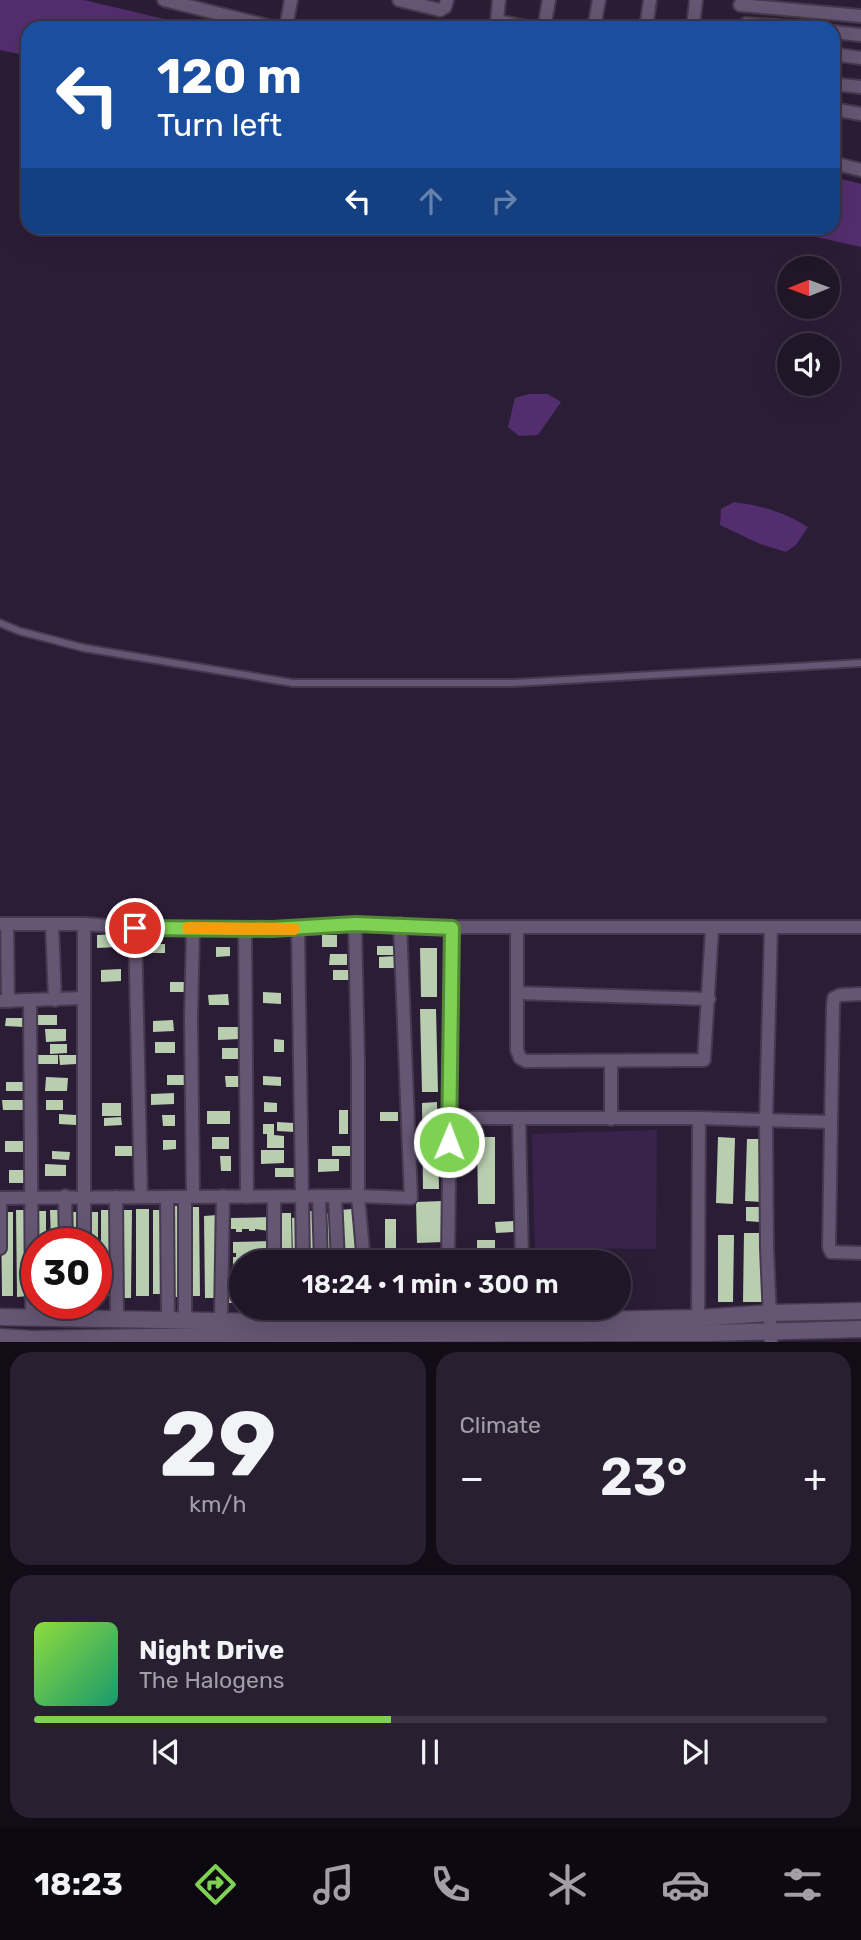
<!DOCTYPE html>
<html lang="en">
<head>
<meta charset="utf-8">
<style>
	:root { --surface:#201628; --page:#281f30; --text:#f1f3f6; --muted:#a29fa8; --line:#3d3545; --accent:#7ed153 }
	body { margin:0; font-family:Rubik,sans-serif; background:var(--page); color:var(--text); height:100vh; display:flex; flex-direction:column; font-size:26px; white-space:nowrap }
	* { box-sizing:border-box; margin:0 }
	p { font-size:23px; color:var(--muted) }
	.icon { flex:none; width:38px; height:38px; fill:none; stroke:currentColor; stroke-width:2; stroke-linecap:round; stroke-linejoin:round }
	.map { position:relative; height:1342px; overflow:hidden }
	.panel { display:flex; flex-direction:column; gap:10px; padding:10px; background:#120c16; flex:1 }
	.panel>* { flex:none }
	.banner { position:absolute; left:21px; top:21px; width:819px; height:214px; border-radius:21px; box-shadow:0 7px 28px #0002,0 0 0 2px var(--line); background:#1a4fa0; color:#fff; overflow:hidden }
	.needle { width:46px; rotate:269deg }
	.controls { position:absolute; left:777px; top:256px; display:grid; gap:14px }
	.controls a { display:grid; place-items:center; width:63px; height:63px; border-radius:50%; background:var(--surface); box-shadow:0 7px 28px #0002,0 0 0 2px var(--line); font-size:35px }
	.speed { position:absolute; left:21px; top:1228px; display:flex; gap:14px; font-size:35px; font-weight:700; text-align:center }
	.speed>* { display:grid; place-content:center; width:91px; height:91px; border-radius:50%; background:var(--surface); box-shadow:0 7px 28px #0002,0 0 0 2px var(--line); line-height:1 }
	.speed .limit { border:10px solid #d22; background:#fff; color:#111 }
	.pin { position:absolute; display:grid; place-items:center; width:60px; height:60px; color:#fff; margin:-30px; border:4px solid #fff; border-radius:50%; box-shadow:0 2px 7px #0007 }
	.me { position:absolute; width:77px; margin:-38px; rotate:1deg; stroke-linejoin:round; filter:drop-shadow(0 0 5px #0008) }
	.turn { display:flex; align-items:center; gap:24px; height:147px; padding:0 21px; font-size:32px }
	.turn .icon { width:91px; height:91px; stroke-width:2.5 }
	.turn b { display:block; font-size:49px; line-height:60px }
	.lanes { display:flex; align-items:center; height:66px; padding:0 21px; background:#0003; justify-content:center; gap:35px; direction:ltr }
	.lanes .off { opacity:.35 }
	.big { font-size:52px; font-weight:600; line-height:1.1 }
	.panel .card { flex:1; display:flex; flex-direction:column; justify-content:center; gap:10px; min-width:0; padding:0 24px; border-radius:21px; background:var(--page) }
	.panel .dial { align-items:center; gap:0 }
	.dial b { font-size:91px; line-height:1 }
	.song { display:flex; align-items:center; gap:21px }
	.cover { width:84px; height:84px; border-radius:10px; background:linear-gradient(135deg,hsl(90 70% 55%),hsl(160 70% 35%)) }
	.played { height:7px; border-radius:4px; background:linear-gradient(90deg,var(--accent) 45%,var(--line) 45%) }
	.keys { display:flex; justify-content:space-around; direction:ltr }
	.heat { display:flex; justify-content:space-between; align-items:center; font-size:38px; direction:ltr }
	.panel .tiles { flex:1; display:grid; gap:10px; grid-template-columns:1fr 1fr }
	.card:last-child { grid-column:span 2 }
	.trip { position:absolute; left:229px; top:1250px; width:402px; height:70px; border-radius:35px; background:var(--surface); box-shadow:0 7px 28px #0002,0 0 0 2px var(--line); font-weight:600; line-height:70px; text-align:center }
	.tabs { display:flex; height:112px; justify-content:space-around; align-items:center; background:#0d0910; color:var(--muted) }
	.tabs .icon { width:49px; height:49px }
	.tabs .on { color:var(--accent) }
	.tabs b { font-size:32px; color:var(--text) }
	.map>svg:first-child { display:block }
	.green { fill:#39234c }
	.water { fill:#532e6f }
	.building { fill:#b8ceaf }
	.lines { fill:none; stroke-linecap:round; stroke-linejoin:round }
	.service-casing { stroke:#44394e; stroke-width:10 }
	.minor-casing { stroke:#44394e; stroke-width:16 }
	.secondary-casing { stroke:#44394e; stroke-width:19 }
	.service { stroke:#655673; stroke-width:6 }
	.minor { stroke:#655673; stroke-width:12 }
	.secondary { stroke:#655673; stroke-width:16 }
	.route-casing { stroke:#528836; stroke-width:18 }
	.route { stroke:#7ed153; stroke-width:12 }
	.slow { stroke:#f59e0b; stroke-width:12 }
</style>
</head>
<body>
<div class="map">
<svg width="861" height="1342" viewBox="0 0 861 1342">
	<rect width="100%" height="100%" fill="#2b1d36"/>
	<!-- green -->
	<polygon class="green" points="657,1130 656,1249 535,1248 532,1134"/>
	<!-- water -->
	<g class="water">
		<polygon points="0,0 84,0 202,28 28,28 28,56 0,50"/>
		<polygon points="833,177 861,184 861,247 776,228 833,228"/>
		<polygon points="529,394 548,394 561,402 538,435 519,436 508,427 515,398"/>
		<path d="M734,502C762,506 784,512 808,527L796,545L786,552L760,544L720,525L721,509Z"/>
	</g>
	<!-- building -->
	<g class="building">
		<polygon points="118,934 119,947 97,948 97,935"/>
		<rect x="322" y="935" width="15" height="12"/>
		<rect x="142" y="944" width="23" height="9"/>
		<rect x="377" y="946" width="17" height="9"/>
		<polygon points="216,947 230,947 230,956 216,957"/>
		<polygon points="420,948 437,948 437,997 421,997"/>
		<polygon points="330,954 347,954 347,965 329,965"/>
		<polygon points="396,956 396,968 379,968 379,957"/>
		<polygon points="121,969 121,981 101,982 101,970"/>
		<rect x="333" y="970" width="16" height="10"/>
		<rect x="170" y="982" width="17" height="10"/>
		<polygon points="263,992 281,993 281,1004 263,1003"/>
		<polygon points="228,994 229,1005 209,1005 208,995"/>
		<polygon points="420,1009 436,1009 438,1092 422,1092"/>
		<rect x="37" y="1015" width="20" height="10"/>
		<polygon points="6,1018 24,1018 24,1027 5,1026"/>
		<polygon points="173,1020 174,1031 153,1032 153,1021"/>
		<polygon points="218,1027 240,1027 240,1039 218,1040"/>
		<polygon points="45,1029 66,1029 66,1041 46,1042"/>
		<polygon points="274,1039 284,1040 284,1052 274,1052"/>
		<rect x="155" y="1042" width="20" height="11"/>
		<polygon points="50,1044 67,1044 67,1053 50,1054"/>
		<rect x="222" y="1048" width="20" height="11"/>
		<rect x="36" y="1055" width="22" height="9"/>
		<polygon points="59,1055 76,1055 76,1064 60,1065"/>
		<polygon points="167,1075 187,1075 188,1085 167,1085"/>
		<polygon points="225,1076 240,1076 240,1087 226,1087"/>
		<polygon points="263,1076 281,1077 281,1086 263,1085"/>
		<polygon points="46,1077 68,1078 67,1091 45,1091"/>
		<rect x="6" y="1082" width="17" height="9"/>
		<polygon points="174,1093 174,1104 151,1105 151,1094"/>
		<polygon points="2,1100 23,1100 23,1110 3,1110"/>
		<rect x="46" y="1100" width="17" height="10"/>
		<polygon points="264,1102 277,1103 277,1112 264,1112"/>
		<polygon points="437,1102 439,1189 423,1189 422,1103"/>
		<rect x="102" y="1103" width="19" height="13"/>
		<rect x="339" y="1110" width="9" height="24"/>
		<rect x="207" y="1111" width="23" height="13"/>
		<rect x="380" y="1112" width="18" height="9"/>
		<polygon points="59,1114 76,1115 76,1125 59,1124"/>
		<polygon points="162,1115 175,1115 175,1126 163,1126"/>
		<polygon points="121,1117 122,1125 104,1126 104,1118"/>
		<polygon points="277,1122 294,1123 294,1132 277,1131"/>
		<polygon points="263,1124 274,1124 274,1135 284,1136 284,1148 267,1148 267,1134 263,1134"/>
		<rect x="212" y="1137" width="17" height="12"/>
		<polygon points="477,1137 495,1137 495,1204 478,1204"/>
		<polygon points="718,1137 735,1138 733,1204 716,1203"/>
		<polygon points="747,1139 764,1139 762,1202 745,1201"/>
		<polygon points="163,1140 176,1140 176,1149 163,1150"/>
		<rect x="5" y="1141" width="20" height="11"/>
		<rect x="115" y="1146" width="19" height="10"/>
		<rect x="332" y="1146" width="20" height="10"/>
		<polygon points="261,1150 284,1150 284,1163 261,1164"/>
		<polygon points="52,1151 70,1152 69,1160 52,1159"/>
		<polygon points="220,1156 231,1156 231,1171 221,1171"/>
		<polygon points="318,1159 339,1159 339,1171 318,1172"/>
		<polygon points="45,1164 66,1165 66,1176 45,1176"/>
		<rect x="275" y="1168" width="20" height="9"/>
		<rect x="9" y="1170" width="18" height="13"/>
		<polygon points="442,1201 444,1242 417,1243 416,1202"/>
		<rect x="170" y="1206" width="13" height="91"/>
		<polygon points="186,1207 199,1207 200,1296 188,1296"/>
		<polygon points="746,1207 759,1207 759,1222 746,1221"/>
		<rect x="136" y="1209" width="13" height="87"/>
		<polygon points="352,1209 356,1262 344,1262 340,1210"/>
		<polygon points="16,1210 28,1210 28,1296 17,1297"/>
		<polygon points="50,1210 63,1210 63,1244 51,1244"/>
		<rect x="101" y="1210" width="14" height="86"/>
		<polygon points="119,1210 132,1210 131,1298 119,1298"/>
		<rect x="153" y="1210" width="12" height="84"/>
		<rect x="36" y="1211" width="10" height="33"/>
		<polygon points="304,1211 316,1211 318,1262 305,1262"/>
		<polygon points="1,1212 13,1212 13,1296 2,1296"/>
		<rect x="69" y="1212" width="13" height="32"/>
		<rect x="86" y="1212" width="12" height="32"/>
		<polygon points="277,1213 291,1213 292,1262 277,1262"/>
		<polygon points="333,1213 335,1262 324,1262 321,1214"/>
		<polygon points="217,1215 218,1298 205,1298 204,1216"/>
		<polygon points="272,1217 269,1231 255,1229 255,1231 249,1231 249,1229 242,1229 242,1232 236,1232 236,1229 231,1229 231,1218"/>
		<polygon points="302,1217 303,1262 293,1262 292,1218"/>
		<rect x="385" y="1219" width="11" height="43"/>
		<polygon points="514,1221 514,1232 496,1233 495,1222"/>
		<polygon points="744,1233 763,1233 762,1302 743,1302"/>
		<polygon points="718,1235 734,1235 733,1302 718,1302"/>
		<rect x="477" y="1240" width="18" height="22"/>
		<polygon points="272,1241 273,1262 242,1262 242,1269 233,1269 233,1257 236,1257 236,1253 233,1253 233,1242"/>
		<polygon points="229,1275 242,1275 242,1303 229,1303 229,1291 232,1291 232,1287 229,1287"/>
	</g>
	<g class="lines">
		<defs>
			<polyline id="service" points="0,623 19,631 84,648 293,683 514,683 861,663"/>
			<g id="minor">
				<polyline points="164,0 276,28"/>
				<polyline points="399,0 440,10 445,7 447,0"/>
				<polyline points="499,0 497,21 531,28"/>
				<polyline points="740,5 861,16"/>
				<polyline points="746,24 805,28"/>
				<polyline points="286,28 291,0"/>
				<polyline points="544,28 549,0"/>
				<polyline points="594,28 599,0"/>
				<polyline points="646,28 650,0"/>
				<polyline points="693,28 696,0"/>
				<polyline points="833,32 861,35"/>
				<polyline points="833,54 861,58"/>
				<polyline points="833,84 861,87"/>
				<polyline points="833,109 861,114"/>
				<polyline points="833,163 861,170"/>
				<polyline points="0,924 84,924 135,928 245,929 298,929 355,924 452,927 861,927"/>
				<polyline points="7,924 8,1001"/>
				<polyline points="52,924 55,1000"/>
				<polyline points="84,924 84,1244"/>
				<polyline points="355,924 358,1061 358,1196 364,1262"/>
				<polyline points="517,927 517,1050 520,1058 526,1061 704,1060 712,929"/>
				<polyline points="135,928 141,1197"/>
				<polyline points="771,928 766,1122 767,1248 771,1342"/>
				<polyline points="193,929 191,1017 193,1197"/>
				<polyline points="245,929 247,1197"/>
				<polyline points="298,929 303,1262"/>
				<polyline points="517,993 709,999"/>
				<polyline points="861,994 840,995 834,998 833,1005 829,1247 831,1252 861,1253"/>
				<polyline points="30,1000 32,1317"/>
				<polyline points="0,1001 84,998"/>
				<polyline points="611,1061 611,1119"/>
				<polyline points="449,1118 699,1118 831,1122"/>
				<polyline points="519,1119 522,1262"/>
				<polyline points="65,1196 66,1244"/>
				<polyline points="319,1196 321,1262"/>
				<polyline points="335,1196 338,1262"/>
				<polyline points="116,1197 117,1319"/>
				<polyline points="185,1197 185,1320"/>
				<polyline points="274,1197 274,1262"/>
				<polyline points="0,1198 358,1196 411,1198 400,924"/>
				<polyline points="167,1198 168,1320"/>
				<polyline points="0,1248 0,1198"/>
				<polyline points="448,1262 452,927"/>
				<polyline points="67,1304 67,1319"/>
				<polyline points="85,1304 85,1319"/>
				<polyline points="275,1307 275,1322"/>
				<polyline points="322,1307 322,1321"/>
				<polyline points="340,1307 340,1321"/>
				<polyline points="369,1307 371,1331"/>
				<polyline points="221,1319 223,1196"/>
				<polyline points="698,1325 699,1118"/>
			</g>
			<g id="secondary">
				<polyline points="0,1317 275,1322 524,1321 699,1318 771,1313 861,1311"/>
				<polyline points="0,1337 32,1339 322,1334 713,1333 861,1329"/>
			</g>
		</defs>
		<!-- service casing -->
		<use href="#service" class="service-casing"/>
		<!-- minor casing -->
		<use href="#minor" class="minor-casing"/>
		<!-- secondary casing -->
		<use href="#secondary" class="secondary-casing"/>
		<!-- service -->
		<use href="#service" class="service"/>
		<!-- minor -->
		<use href="#minor" class="minor"/>
		<!-- secondary -->
		<use href="#secondary" class="secondary"/>
	</g>
	<g class="lines">
		<defs>
			<polyline id="route" points="135,928 272,929 355,924 452,928 449,1142"/>
		</defs>
		<!-- route casing -->
		<use href="#route" class="route-casing"/>
		<!-- route -->
		<use href="#route" class="route"/>
		<!-- slow -->
		<polyline class="slow" points="188,928 294,929"/>
	</g>
</svg>
<div class="controls">
<a><svg class="needle" viewBox="-14 -14 28 28"><path d="M0-13l5 13h-10z" fill="#e53935"/><path d="M0 13l5-13h-10z" fill="#a29fa8"/></svg></a>
<a><svg class="icon" aria-label="sound" viewBox="0 0 24 24"><path d="M4 9h4l5-4v14l-5-4H4zM17 9q2 3 0 6"/></svg></a>
</div>
<div class="speed"><div class="limit">30</div></div>
<div class="pin" style="left:135px;top:928px;background:#d93025"><svg class="icon" aria-label="arrive" viewBox="0 0 24 24"><path d="M6 21V4h12l-3 4 3 4H6"/></svg></div>
<svg class="me" style="left:449px;top:1142px" viewBox="-20 -20 40 40"><circle r="17" fill="#7ed153" stroke="#fff" stroke-width="3"/><path d="M0-11L8 9 0 5-8 9z" fill="#fff"/></svg>
<div class="trip">18:24 · 1 min · 300 m</div>
<div class="banner">
<div class="turn"><svg class="icon" aria-label="left" viewBox="0 0 24 24"><path d="M17 20v-9H6M10 6l-5 5 5 5"/></svg><div><b>120 m</b>Turn left</div></div>
<div class="lanes"><svg class="icon" aria-label="left" viewBox="0 0 24 24"><path d="M17 20v-9H6M10 6l-5 5 5 5"/></svg><svg class="icon off" aria-label="ahead" viewBox="0 0 24 24"><path d="M12 20V5M6 11l6-6 6 6"/></svg><svg class="icon off" aria-label="right" viewBox="0 0 24 24"><path d="M7 20v-9h11M14 6l5 5-5 5"/></svg></div>
</div>
</div>
<section class="panel">
<div class="tiles">
<div class="card dial"><b>29</b><p>km/h</p></div>
<div class="card"><p>Climate</p>
<div class="heat"><a>−</a><b class="big">23°</b><a>+</a></div>
</div>
<div class="card">
<div class="song"><i class="cover"></i><div><b>Night Drive</b><p>The Halogens</p></div></div>
<div class="played"></div>
<div class="keys"><svg class="icon" aria-label="previous" viewBox="0 0 24 24"><path d="M18 5L8 12l10 7zM5 5v14"/></svg><svg class="icon" aria-label="pause" viewBox="0 0 24 24"><path d="M8 5v14M16 5v14"/></svg><svg class="icon" aria-label="next" viewBox="0 0 24 24"><path d="M6 5l10 7-10 7zM19 5v14"/></svg></div>
</div>
</div>
</section>
<nav class="tabs">
<b>18:23</b>
<svg class="icon on" aria-label="directions" viewBox="0 0 24 24"><path d="M12 3l9 9-9 9-9-9zM9 14v-3h6M13 9l2 2-2 2"/></svg>
<svg class="icon" aria-label="music" viewBox="0 0 24 24"><path d="M9 18V5l10-2v13"/><circle cx="6" cy="18" r="3"/><circle cx="16" cy="16" r="3"/></svg>
<svg class="icon" aria-label="phone" viewBox="0 0 24 24"><path d="M5 4h4l2 5-3 2q2 4 5 5l2-3 5 2v4C11 20 4 13 5 4z"/></svg>
<svg class="icon" aria-label="climate" viewBox="0 0 24 24"><path d="M12 3v18M4 7l16 10M4 17L20 7"/></svg>
<svg class="icon" aria-label="car" viewBox="0 0 24 24"><path d="M5 17H2v-5l4-1 3-4h7l3 4 3 1v5h-3M9 17h6M6 11h13"/><circle cx="7" cy="17" r="2"/><circle cx="17" cy="17" r="2"/></svg>
<svg class="icon" aria-label="filters" viewBox="0 0 24 24"><path d="M4 7h16M4 17h16"/><circle cx="9" cy="7" r="2"/><circle cx="15" cy="17" r="2"/></svg>
</nav>
</body>
</html>
